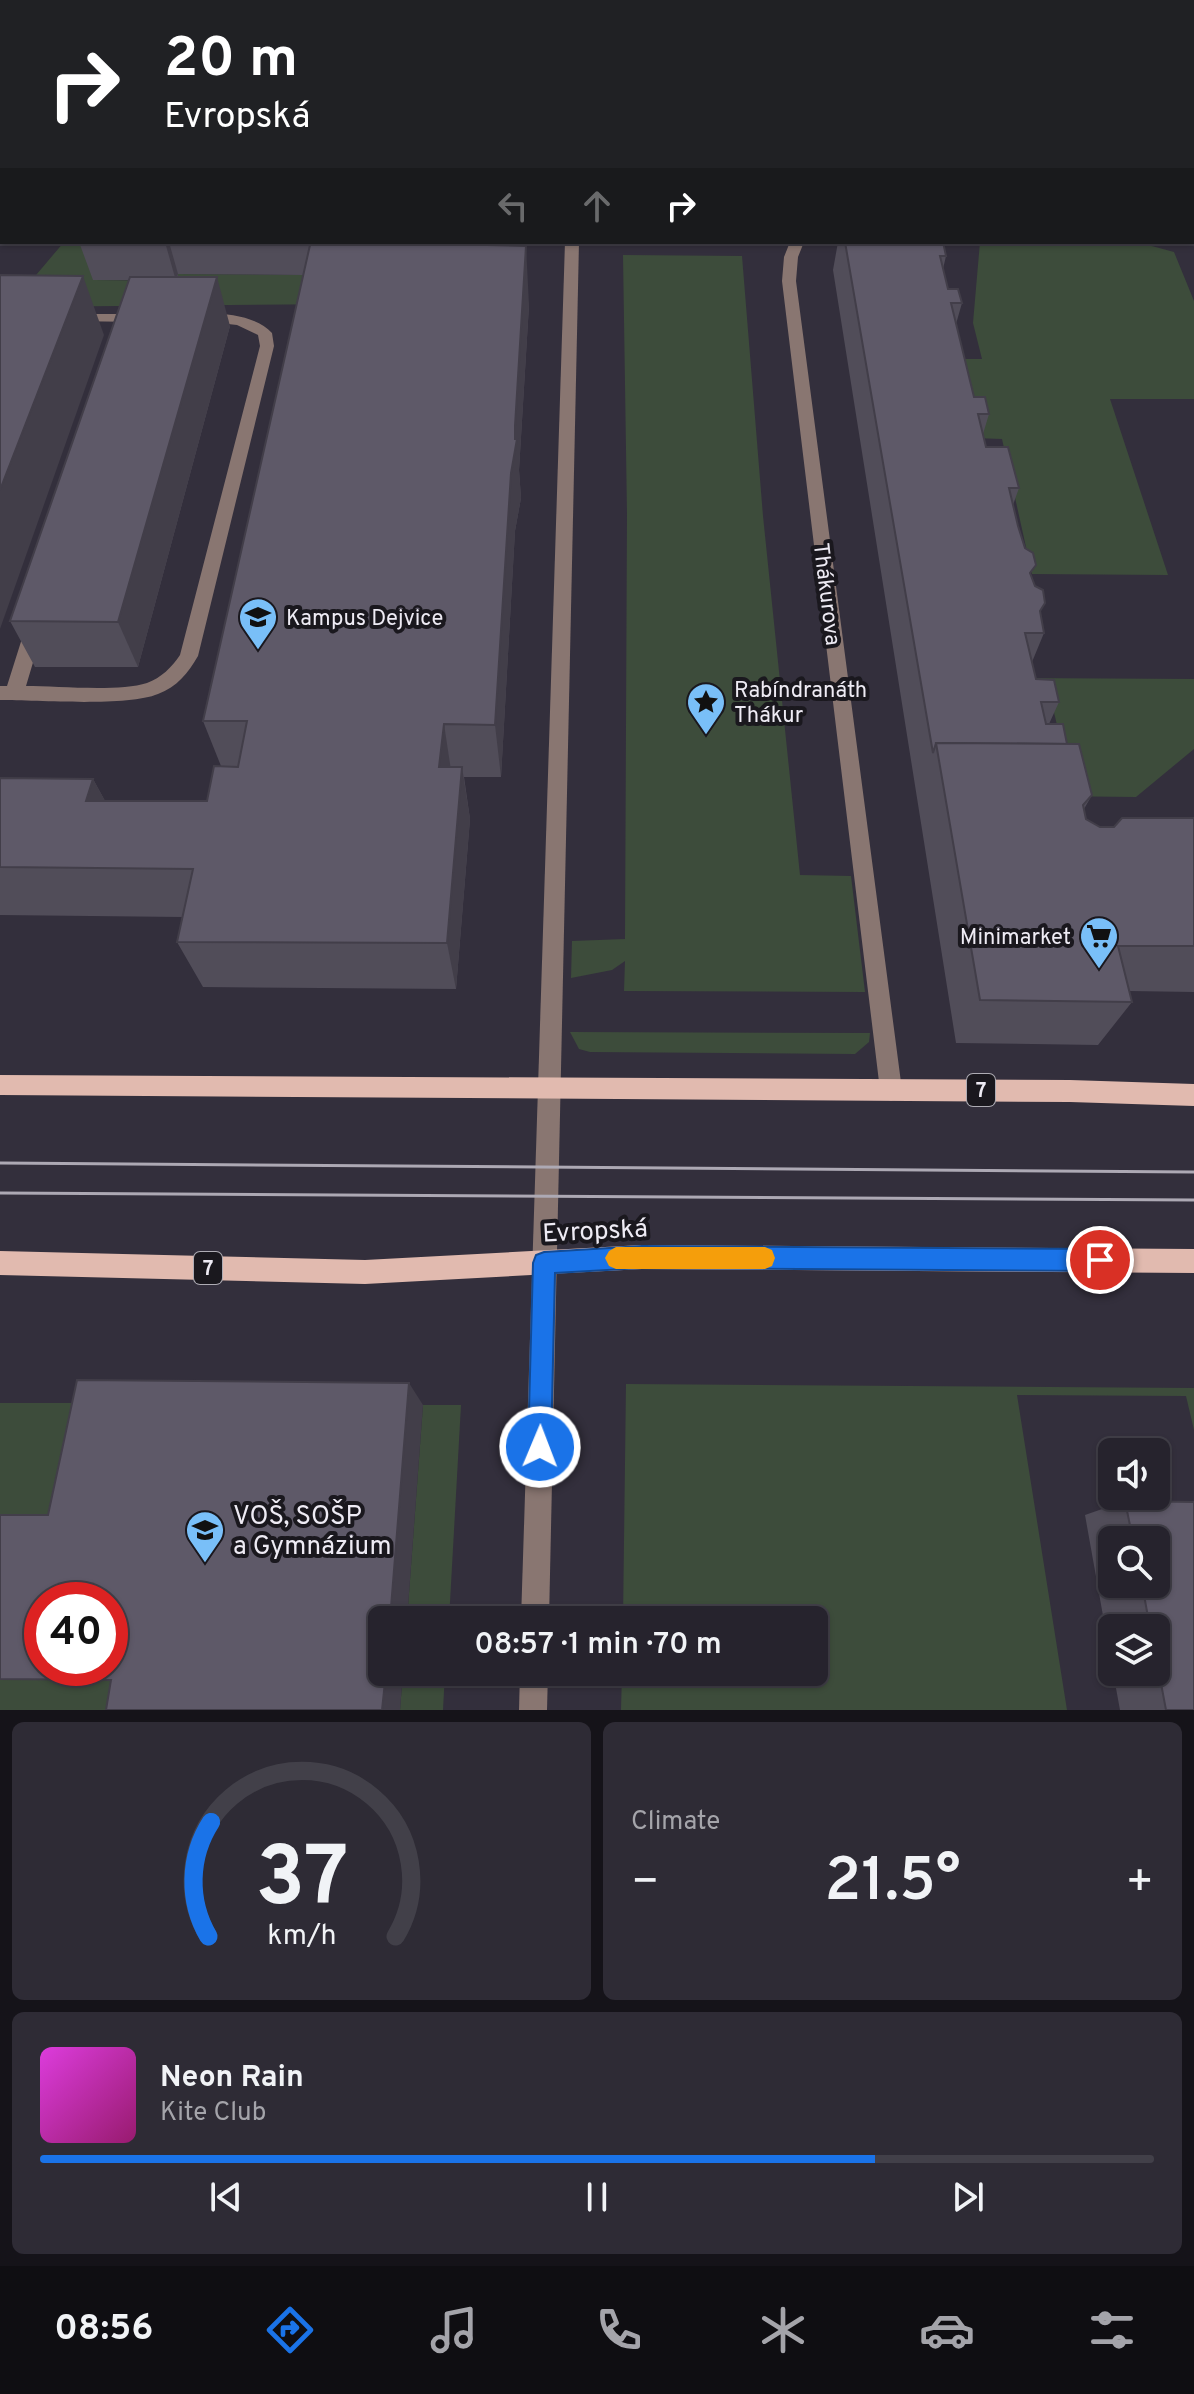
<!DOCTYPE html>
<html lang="en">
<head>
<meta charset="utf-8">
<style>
	:root { --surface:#26232d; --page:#2e2b35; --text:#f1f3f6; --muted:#a4a4aa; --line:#424049; --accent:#1a73e8 }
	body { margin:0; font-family:Overpass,sans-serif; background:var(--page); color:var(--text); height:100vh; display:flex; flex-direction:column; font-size:30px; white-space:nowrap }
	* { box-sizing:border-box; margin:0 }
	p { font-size:26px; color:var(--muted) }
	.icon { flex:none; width:44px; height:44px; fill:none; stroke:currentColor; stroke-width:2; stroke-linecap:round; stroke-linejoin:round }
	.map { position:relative; height:1710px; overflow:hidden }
	.drawer { display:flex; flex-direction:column; gap:12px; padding:12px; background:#151319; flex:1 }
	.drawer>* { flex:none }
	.hud { position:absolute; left:0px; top:0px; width:1194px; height:244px; box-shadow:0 2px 6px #0004,0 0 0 2px var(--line); background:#202124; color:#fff; overflow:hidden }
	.controls { position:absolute; left:1098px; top:1438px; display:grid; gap:16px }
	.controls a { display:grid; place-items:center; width:72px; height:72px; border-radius:12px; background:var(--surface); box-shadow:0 2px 6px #0004,0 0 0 2px var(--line); font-size:40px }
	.speed { position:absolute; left:24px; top:1582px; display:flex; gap:16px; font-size:40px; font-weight:700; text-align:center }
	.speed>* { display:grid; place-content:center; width:104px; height:104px; border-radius:50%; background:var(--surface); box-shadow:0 2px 6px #0004,0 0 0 2px var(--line); line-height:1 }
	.speed .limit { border:12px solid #d22; background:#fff; color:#111 }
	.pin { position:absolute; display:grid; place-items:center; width:68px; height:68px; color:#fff; margin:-34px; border:4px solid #fff; border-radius:50%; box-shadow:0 2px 8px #0007 }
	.me { position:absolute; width:88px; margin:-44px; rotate:1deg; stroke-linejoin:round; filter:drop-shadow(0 0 6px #0008) }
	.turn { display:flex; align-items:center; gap:28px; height:168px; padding:0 32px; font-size:36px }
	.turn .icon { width:104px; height:104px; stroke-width:2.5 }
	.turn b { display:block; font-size:56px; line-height:68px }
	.lanes { display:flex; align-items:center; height:76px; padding:0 32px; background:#0003; justify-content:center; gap:40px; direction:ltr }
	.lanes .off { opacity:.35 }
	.big { font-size:60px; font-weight:600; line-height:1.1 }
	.drawer .widget { flex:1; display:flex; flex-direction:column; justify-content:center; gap:12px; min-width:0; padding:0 28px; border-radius:12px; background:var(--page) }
	.drawer .dial { align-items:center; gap:0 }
	.dial svg { height:208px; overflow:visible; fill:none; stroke:var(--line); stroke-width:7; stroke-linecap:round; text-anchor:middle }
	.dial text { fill:var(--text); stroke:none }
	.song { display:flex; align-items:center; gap:24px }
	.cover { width:96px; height:96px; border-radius:12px; background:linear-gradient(135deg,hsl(300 70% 55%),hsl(320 70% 35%)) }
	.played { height:8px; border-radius:4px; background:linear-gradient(90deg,var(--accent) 75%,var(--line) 75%) }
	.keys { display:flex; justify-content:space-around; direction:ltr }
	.heat { display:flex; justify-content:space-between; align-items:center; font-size:44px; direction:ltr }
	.drawer .tiles { flex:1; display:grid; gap:12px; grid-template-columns:1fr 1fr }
	.widget:last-child { grid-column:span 2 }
	.trip { position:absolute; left:368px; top:1606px; width:460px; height:80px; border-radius:12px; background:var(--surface); box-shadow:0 2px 6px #0004,0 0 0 2px var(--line); font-weight:600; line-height:80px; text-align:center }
	.dock { display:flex; height:128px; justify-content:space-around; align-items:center; background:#0f0e12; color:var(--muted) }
	.dock .icon { width:56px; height:56px }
	.dock .active { color:var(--accent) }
	.dock b { font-size:36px; color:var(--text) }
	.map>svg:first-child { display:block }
	.green { fill:#3d4c3b }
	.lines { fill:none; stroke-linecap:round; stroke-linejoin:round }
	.minor { fill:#897671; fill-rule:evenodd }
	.major { fill:#e1baaf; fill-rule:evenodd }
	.tram { stroke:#ada9b4; stroke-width:3 }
	.wall { fill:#514d59; fill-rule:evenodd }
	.shaded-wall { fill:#423e49 }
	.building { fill:#5e5968; stroke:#423e49; stroke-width:2; fill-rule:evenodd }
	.route { fill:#1a73e8; stroke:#114b97; stroke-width:2 }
	.slow { fill:#f59e0b }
	.labels { text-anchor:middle; stroke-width:8; stroke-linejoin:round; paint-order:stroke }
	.shield { fill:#1a181e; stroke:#aeacb4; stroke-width:2 }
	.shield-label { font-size:20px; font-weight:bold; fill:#eeebf4 }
	.street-label { font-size:22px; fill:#eeebf4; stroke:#1a181e }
	.poi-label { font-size:22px; fill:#eeebf4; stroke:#1a181e; text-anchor:start }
	.near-street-label { font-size:26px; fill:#eeebf4; stroke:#1a181e }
	.near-poi-label { font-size:26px; fill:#eeebf4; stroke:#1a181e; text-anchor:start }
</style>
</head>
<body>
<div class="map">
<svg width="1194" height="1710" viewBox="0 0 1194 1710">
	<rect width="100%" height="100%" fill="#332f3c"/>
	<!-- green -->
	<g class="green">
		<polygon points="64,242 107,242 94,280 176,281 178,274 343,275 353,304 9,307"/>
		<polygon points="980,242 1137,242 1174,252 1194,301 1194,399 1110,399 1168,575 1032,574 1002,439 974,438 956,359 982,359 973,323"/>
		<polygon points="623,255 742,256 763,516 800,875 851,876 865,992 624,991 625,961 612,970 571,978 572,941 625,939 627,514"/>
		<polygon points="1006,678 1194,679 1194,749 1136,797 1048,796 1073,792 1047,683"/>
		<polygon points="570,1032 870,1033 869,1042 855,1054 590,1052 579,1049"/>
		<polygon points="626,1384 1194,1388 1194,1430 1186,1396 1017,1395 1067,1710 621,1710 622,1672 814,1672 814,1620 623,1620"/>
		<polygon points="0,1403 92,1403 66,1528 0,1528"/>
		<polygon points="423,1405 461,1405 449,1620 407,1620"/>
		<polygon points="403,1672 445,1672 443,1710 400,1710"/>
		<polygon points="0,1679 151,1680 146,1710 0,1710"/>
	</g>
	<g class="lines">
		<!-- minor -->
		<g class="minor">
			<polygon points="26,0 38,0 25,2"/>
			<polygon points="237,0 250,0 235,2"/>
			<polygon points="738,0 750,0 736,2"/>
			<polygon points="931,0 943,0 930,2"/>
			<polygon points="2,34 2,43 0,44 0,35"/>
			<polygon points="0,226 2,226 0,236"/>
			<polygon points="565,242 579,242 549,1620 521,1620"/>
			<polygon points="790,242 804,242 798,257 796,281 902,1090 899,1097 891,1101 883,1097 880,1090 782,281 784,257"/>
			<path d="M210,313C231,314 257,317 272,333L274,346L198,656C188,673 177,687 158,694C127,707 36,700 0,700V686H7L25,629L34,622L43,629L26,686C57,686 119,692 147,683C161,678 172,667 180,655L260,346L258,335L237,325L201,321L194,317L196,314Z"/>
			<polygon points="73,314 141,314 148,318 141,322 68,321 68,315"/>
			<polygon points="520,1672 548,1672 547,1710 519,1710"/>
		</g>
		<!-- major -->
		<g class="major">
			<polygon points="0,1075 1070,1080 1194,1084 1194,1106 1070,1102 0,1095"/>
			<polygon points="642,1245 1194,1249 1194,1273 642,1269 365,1284 0,1275 0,1251 365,1260"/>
		</g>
		<!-- tram -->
		<g class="tram">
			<polyline points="0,1163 1194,1172"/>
			<polyline points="0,1193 1194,1200"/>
		</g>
	</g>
	<!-- wall -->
	<g class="wall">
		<polygon points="266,0 683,0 683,2 265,2"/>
		<polygon points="968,0 1194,0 1194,102 1192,102 1192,2 968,2"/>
		<polygon points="1192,125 1194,125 1194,247 1193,244 1189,242 1192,242"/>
		<polygon points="79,242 513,242 512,246 529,305 519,470 521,498 515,531 501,777 464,777 470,819 456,989 203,987 177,942 182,917 0,915 0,778 93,779 105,801 207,801 221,766 203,721 303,275 178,274 178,277 230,326 138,667 35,667 10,621 129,280 93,280"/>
		<polygon points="838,242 943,242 946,256 943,269 948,289 962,303 956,324 974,397 989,414 983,434 986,447 1019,488 1013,505 1044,633 1032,662 1036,679 1059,702 1049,724 1067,744 1092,795 1084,809 1086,819 1100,827 1114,827 1194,818 1194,992 1129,991 1132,1002 1098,1045 956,1043 833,270"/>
		<path d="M1125,1501L1194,1502V1710H1120L1113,1672H1156V1628H1112V1666L1085,1515ZM1112,1540H1156V1584H1112Z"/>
	</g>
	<!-- shaded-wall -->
	<g class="shaded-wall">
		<polygon points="344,0 368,0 369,2 344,2"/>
		<polygon points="662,0 683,0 683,2 660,2"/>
		<polygon points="165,242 169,242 178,274 176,281"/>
		<polygon points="526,246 529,305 519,470 521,498 515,531 501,777 495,725"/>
		<polygon points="83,276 104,335 0,629 0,490"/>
		<polygon points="217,277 230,326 138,667 118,622"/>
		<polygon points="444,724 452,777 439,767"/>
		<polygon points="462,767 470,819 456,989 447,943"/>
		<polygon points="93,779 121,830 86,801"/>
		<polygon points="409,1383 423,1405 407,1620 390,1620"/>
		<polygon points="386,1672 403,1672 400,1710 382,1710"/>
	</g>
	<!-- building -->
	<g class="building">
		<polygon points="266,0 354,0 352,2 265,2"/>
		<polygon points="468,0 556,0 554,2 471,2"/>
		<polygon points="564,0 653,0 651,2 562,2"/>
		<polygon points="1004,0 1194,0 1194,40 1192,39 1192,2 1014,2"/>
		<rect x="1192" y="125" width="2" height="52"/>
		<polygon points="343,242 488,242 488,245 526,246 515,426 515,439 517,439 511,473 495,725 444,724 439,767 462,767 447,943 177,942 193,869 0,867 0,778 93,779 86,801 207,801 214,766 238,767 247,721 203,721 310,245 342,245"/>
		<polygon points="845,242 943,242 946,256 940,256 948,289 958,289 962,303 951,303 974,397 985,397 989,414 978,414 986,447 1008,447 1019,488 1009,488 1018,526 1025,548 1033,553 1036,565 1030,573 1035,586 1043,590 1045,603 1040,611 1044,633 1025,633 1036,679 1054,680 1059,702 1041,702 1046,724 1063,724 1067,744 936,743 933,753"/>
		<polygon points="0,275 83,276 0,490"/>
		<polygon points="130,277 217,277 118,622 10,621"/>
		<polygon points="936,743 1079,744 1092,795 1083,805 1086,819 1100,827 1114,827 1122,818 1194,818 1194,946 1118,946 1132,1002 980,1000"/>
		<path d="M77,1380L409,1383L390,1620H382V1672H386L382,1710H106L111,1680L0,1679V1515H48ZM42,1600H110V1668H42Z"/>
		<polygon points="1125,1501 1194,1502 1194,1710 1166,1710 1156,1657 1156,1628 1150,1628 1142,1584 1156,1584 1156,1540 1133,1540"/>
	</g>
	<!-- route -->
	<polygon class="route" points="642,1246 1100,1249 1108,1252 1111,1260 1108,1268 1100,1271 642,1268 555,1273 551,1447 548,1456 540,1459 531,1456 528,1447 533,1263 536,1255 544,1252"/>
	<!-- slow -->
	<polygon class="slow" points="616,1247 765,1247 772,1250 775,1258 772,1266 765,1269 616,1269 609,1266 605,1258 609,1251"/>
	<!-- icons -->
	<defs>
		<symbol id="university-pin" viewBox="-11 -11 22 30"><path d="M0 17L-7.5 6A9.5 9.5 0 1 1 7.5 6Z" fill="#79bff8" stroke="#1a181e"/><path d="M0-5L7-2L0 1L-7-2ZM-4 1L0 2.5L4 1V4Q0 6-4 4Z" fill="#111"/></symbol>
		<symbol id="sight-pin" viewBox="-11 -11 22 30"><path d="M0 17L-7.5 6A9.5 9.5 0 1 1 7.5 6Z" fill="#79bff8" stroke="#1a181e"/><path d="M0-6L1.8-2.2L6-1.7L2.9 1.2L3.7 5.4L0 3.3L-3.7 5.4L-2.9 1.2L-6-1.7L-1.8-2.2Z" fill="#111"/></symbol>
		<symbol id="supermarket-pin" viewBox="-11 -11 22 30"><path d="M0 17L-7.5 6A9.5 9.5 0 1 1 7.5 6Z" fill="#79bff8" stroke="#1a181e"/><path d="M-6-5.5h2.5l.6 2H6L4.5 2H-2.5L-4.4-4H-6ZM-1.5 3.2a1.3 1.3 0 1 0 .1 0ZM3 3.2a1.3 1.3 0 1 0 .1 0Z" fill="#111"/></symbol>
	</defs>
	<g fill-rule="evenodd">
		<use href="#university-pin" x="236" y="595" width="44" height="60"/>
		<use href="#sight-pin" x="684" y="680" width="44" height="60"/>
		<use href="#supermarket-pin" x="1077" y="914" width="44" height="60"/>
		<use href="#university-pin" x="183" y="1508" width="44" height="60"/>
	</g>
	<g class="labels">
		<!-- shield labels -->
		<g class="shield">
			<rect x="967" y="1074" width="28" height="32" rx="6"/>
			<rect x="194" y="1252" width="28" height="32" rx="6"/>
		</g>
		<g class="shield-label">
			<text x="981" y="1097">7</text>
			<text x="208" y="1275">7</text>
		</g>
		<!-- street labels -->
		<g class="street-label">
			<text transform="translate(828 594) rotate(83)" y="8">Thákurova</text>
		</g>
		<!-- poi labels -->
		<g class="poi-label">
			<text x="286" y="625">Kampus Dejvice</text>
			<text x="734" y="697">Rabíndranáth<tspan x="734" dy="25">Thákur</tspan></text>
			<text x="1071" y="944" text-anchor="end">Minimarket</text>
		</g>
		<!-- near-street labels -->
		<g class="near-street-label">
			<text transform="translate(595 1230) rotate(-3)" y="9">Evropská</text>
		</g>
		<!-- near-poi labels -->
		<g class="near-poi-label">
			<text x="233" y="1524">VOŠ, SOŠP<tspan x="233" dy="30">a Gymnázium</tspan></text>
		</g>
	</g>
</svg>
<div class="controls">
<a><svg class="icon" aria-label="sound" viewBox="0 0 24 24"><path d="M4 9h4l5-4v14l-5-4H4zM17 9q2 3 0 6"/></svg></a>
<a><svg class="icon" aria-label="search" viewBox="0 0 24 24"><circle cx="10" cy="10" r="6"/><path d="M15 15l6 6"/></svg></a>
<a><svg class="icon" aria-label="layers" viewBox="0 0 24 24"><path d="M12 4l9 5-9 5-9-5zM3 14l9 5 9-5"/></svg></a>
</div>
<div class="speed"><div class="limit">40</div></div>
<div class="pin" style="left:1100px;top:1260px;background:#d93025"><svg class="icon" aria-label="arrive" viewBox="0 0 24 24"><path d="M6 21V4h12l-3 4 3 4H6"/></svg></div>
<svg class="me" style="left:540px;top:1447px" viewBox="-20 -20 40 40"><circle r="17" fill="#1a73e8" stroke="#fff" stroke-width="3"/><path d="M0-11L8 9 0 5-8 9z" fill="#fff"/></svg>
<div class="trip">08:57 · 1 min · 70 m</div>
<div class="hud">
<div class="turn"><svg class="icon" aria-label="right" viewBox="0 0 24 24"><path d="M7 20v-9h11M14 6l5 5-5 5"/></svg><div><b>20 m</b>Evropská</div></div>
<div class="lanes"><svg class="icon off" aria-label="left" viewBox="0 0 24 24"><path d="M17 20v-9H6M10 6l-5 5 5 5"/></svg><svg class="icon off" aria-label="ahead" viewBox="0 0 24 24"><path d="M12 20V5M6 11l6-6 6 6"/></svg><svg class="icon" aria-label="right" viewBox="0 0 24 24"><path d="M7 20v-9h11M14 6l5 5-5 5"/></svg></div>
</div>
</div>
<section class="drawer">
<div class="tiles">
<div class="widget dial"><svg viewBox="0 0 100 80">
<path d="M14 69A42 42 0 1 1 86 69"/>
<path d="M14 69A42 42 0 0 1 15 25" stroke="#1a73e8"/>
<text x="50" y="56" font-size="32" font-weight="700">37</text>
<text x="50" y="72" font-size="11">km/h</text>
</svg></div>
<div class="widget"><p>Climate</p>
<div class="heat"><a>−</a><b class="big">21.5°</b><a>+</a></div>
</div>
<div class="widget">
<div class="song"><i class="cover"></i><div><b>Neon Rain</b><p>Kite Club</p></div></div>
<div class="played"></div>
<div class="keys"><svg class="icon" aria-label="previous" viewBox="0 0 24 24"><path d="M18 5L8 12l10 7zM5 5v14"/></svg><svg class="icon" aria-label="pause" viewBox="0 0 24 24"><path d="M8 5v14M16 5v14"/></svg><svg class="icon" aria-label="next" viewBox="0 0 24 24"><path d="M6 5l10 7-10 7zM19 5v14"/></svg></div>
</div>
</div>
</section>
<nav class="dock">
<b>08:56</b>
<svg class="icon active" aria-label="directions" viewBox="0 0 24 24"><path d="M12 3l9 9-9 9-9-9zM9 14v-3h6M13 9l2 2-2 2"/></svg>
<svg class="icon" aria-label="music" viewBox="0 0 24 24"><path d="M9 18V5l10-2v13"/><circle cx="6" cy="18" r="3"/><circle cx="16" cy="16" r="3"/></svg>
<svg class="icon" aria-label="phone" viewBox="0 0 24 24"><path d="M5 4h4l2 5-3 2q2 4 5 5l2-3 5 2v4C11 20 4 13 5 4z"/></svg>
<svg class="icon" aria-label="climate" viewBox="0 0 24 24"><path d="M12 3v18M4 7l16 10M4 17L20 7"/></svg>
<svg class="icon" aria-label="car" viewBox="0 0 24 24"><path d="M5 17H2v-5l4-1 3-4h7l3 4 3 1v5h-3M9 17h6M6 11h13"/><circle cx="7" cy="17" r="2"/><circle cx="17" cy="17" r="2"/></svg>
<svg class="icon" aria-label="filters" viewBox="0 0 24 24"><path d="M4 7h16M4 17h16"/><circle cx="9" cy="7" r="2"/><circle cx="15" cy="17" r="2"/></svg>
</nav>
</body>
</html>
